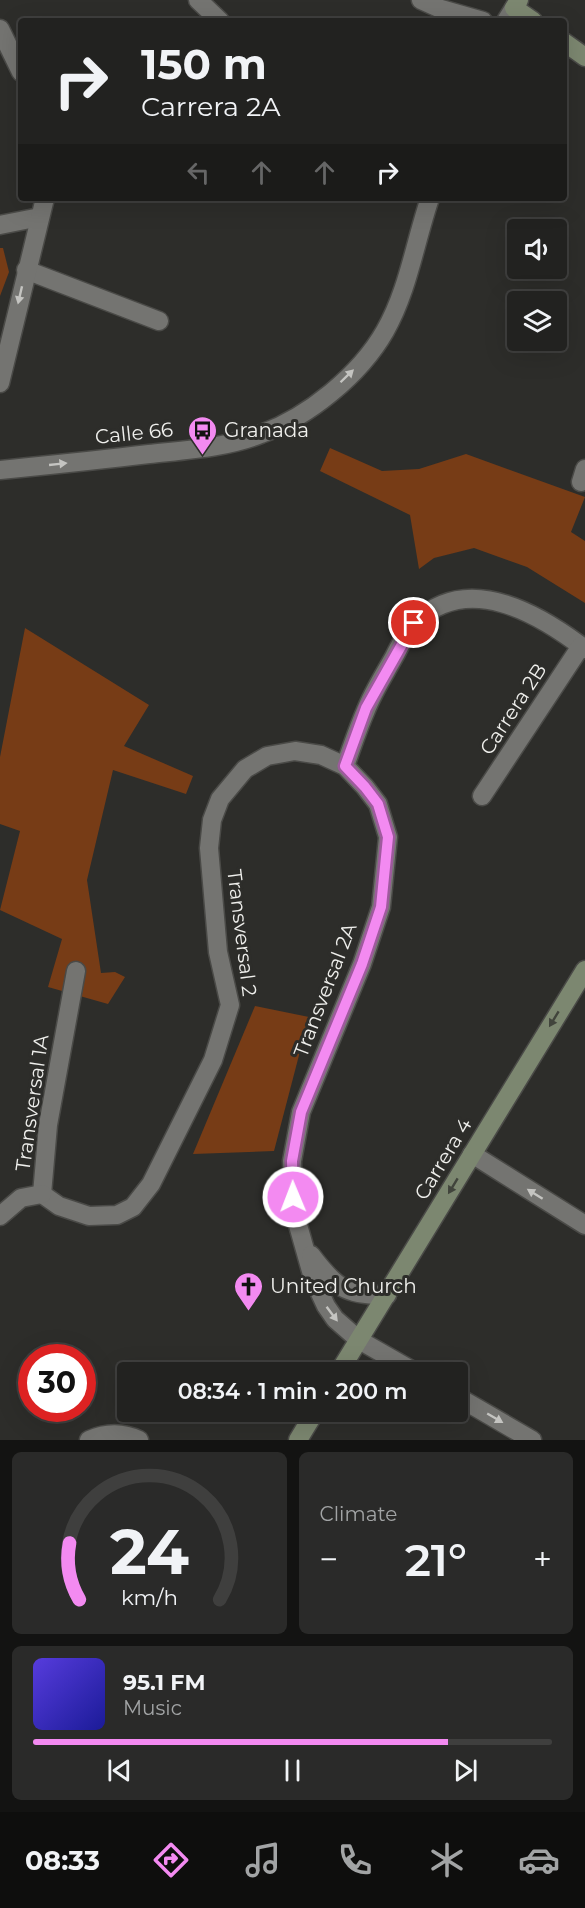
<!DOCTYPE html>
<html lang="en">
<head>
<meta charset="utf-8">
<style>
	:root { --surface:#222220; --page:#2a2a29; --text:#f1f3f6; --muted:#a2a4a5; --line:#3f3f3e; --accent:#f38af1 }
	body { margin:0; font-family:Montserrat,sans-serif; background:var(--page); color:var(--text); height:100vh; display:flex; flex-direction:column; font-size:22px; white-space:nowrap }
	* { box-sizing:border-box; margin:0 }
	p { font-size:20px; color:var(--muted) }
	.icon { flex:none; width:33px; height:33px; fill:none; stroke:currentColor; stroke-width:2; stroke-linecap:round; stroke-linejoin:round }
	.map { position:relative; height:1440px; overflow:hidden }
	.sheet { display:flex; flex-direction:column; gap:12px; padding:12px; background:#131312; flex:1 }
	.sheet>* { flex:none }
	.hud { position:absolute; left:18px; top:18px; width:549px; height:183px; border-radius:6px; box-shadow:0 6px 24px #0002,0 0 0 2px var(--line); background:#222220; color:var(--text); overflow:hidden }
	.tools { position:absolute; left:507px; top:219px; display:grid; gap:12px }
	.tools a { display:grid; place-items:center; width:60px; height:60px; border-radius:6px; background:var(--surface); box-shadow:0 6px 24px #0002,0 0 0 2px var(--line); font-size:30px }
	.speed { position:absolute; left:18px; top:1344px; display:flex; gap:12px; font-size:30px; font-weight:700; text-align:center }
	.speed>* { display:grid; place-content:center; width:78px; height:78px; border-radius:50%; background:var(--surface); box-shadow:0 6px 24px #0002,0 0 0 2px var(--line); line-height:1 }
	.speed .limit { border:9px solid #d22; background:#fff; color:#111 }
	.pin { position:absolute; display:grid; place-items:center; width:51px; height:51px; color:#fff; margin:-26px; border:3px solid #fff; border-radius:50%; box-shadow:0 2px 6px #0007 }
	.me { position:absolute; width:66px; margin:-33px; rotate:359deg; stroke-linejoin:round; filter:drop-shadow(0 0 4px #0008) }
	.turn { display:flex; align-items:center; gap:21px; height:126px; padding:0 24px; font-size:27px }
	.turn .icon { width:78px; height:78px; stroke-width:2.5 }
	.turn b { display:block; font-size:42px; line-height:51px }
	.lanes { display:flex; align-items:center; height:57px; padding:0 24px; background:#0003; justify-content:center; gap:30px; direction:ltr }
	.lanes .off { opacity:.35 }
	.big { font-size:45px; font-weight:600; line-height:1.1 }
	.sheet .card { flex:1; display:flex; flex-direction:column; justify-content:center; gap:9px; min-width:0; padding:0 21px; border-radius:9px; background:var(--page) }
	.sheet .dial { align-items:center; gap:0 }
	.dial svg { height:156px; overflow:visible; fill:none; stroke:var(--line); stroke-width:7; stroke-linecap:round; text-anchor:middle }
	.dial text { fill:var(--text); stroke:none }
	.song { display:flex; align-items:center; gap:18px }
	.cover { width:72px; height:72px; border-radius:9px; background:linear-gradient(135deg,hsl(250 70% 55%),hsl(240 70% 35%)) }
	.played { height:6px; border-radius:3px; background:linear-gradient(90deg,var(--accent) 80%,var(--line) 80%) }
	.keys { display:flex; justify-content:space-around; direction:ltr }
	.heat { display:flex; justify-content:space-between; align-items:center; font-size:33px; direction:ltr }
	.sheet .tiles { flex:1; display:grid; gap:12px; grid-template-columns:1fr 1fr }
	.card:last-child { grid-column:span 2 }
	.trip { position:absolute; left:117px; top:1362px; width:351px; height:60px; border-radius:6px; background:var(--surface); box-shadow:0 6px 24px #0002,0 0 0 2px var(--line); font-weight:600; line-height:60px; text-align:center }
	.tab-bar { display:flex; height:96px; justify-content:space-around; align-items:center; background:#0e0e0d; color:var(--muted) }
	.tab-bar .icon { width:42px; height:42px }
	.tab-bar .on { color:var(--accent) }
	.tab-bar b { font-size:27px; color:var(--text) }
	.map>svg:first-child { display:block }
	.green { fill:#773c16 }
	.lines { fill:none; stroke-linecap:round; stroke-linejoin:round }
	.street-casing { stroke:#4a4a47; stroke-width:21 }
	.secondary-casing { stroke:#4a4a47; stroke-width:21 }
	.street { stroke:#747471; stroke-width:18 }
	.secondary { stroke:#7c8770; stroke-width:18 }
	.oneway { fill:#c4c4c1 }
	.oneway2 { fill:#41443c }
	.route-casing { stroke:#9e5a9d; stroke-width:15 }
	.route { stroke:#f38af1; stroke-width:10 }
	.labels { text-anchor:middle; stroke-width:6; stroke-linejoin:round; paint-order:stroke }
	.poi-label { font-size:20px; fill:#efefec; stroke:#2d2d2a; text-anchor:start }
	.street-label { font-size:20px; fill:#efefec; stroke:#2d2d2a }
</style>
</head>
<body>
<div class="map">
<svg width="585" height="1440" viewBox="0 0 585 1440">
	<rect width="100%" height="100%" fill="#2d2d2a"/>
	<!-- green -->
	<g class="green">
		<polygon points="0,248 3,248 9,272 0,296"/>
		<polygon points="330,448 382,471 419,469 466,454 585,497 571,532 585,541 585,603 527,567 474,548 434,558 419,569 410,515 320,471"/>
		<polygon points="25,628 149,705 124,746 193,776 186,794 113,770 87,880 101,973 115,972 125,977 108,1004 48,987 62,939 0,910 20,831 0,824 0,757"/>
		<polygon points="255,1006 309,1017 274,1151 193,1154"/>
	</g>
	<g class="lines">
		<defs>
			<g id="street">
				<polyline points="198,0 220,21"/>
				<polyline points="421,0 441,9 483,21"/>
				<polyline points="506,21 514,8"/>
				<polyline points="0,29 21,72"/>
				<polyline points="0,225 40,217"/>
				<polyline points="26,270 159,321"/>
				<polyline points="0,383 45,198"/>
				<path d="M0,470C50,465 100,460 149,454C186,450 226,448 261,434C308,417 360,375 385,331C408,291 415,242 430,198"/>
				<polyline points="581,482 585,469"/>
				<path d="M345,766C352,747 358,728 366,710C373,692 384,675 394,657C400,646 406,631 416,622C468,572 538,613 585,649"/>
				<polyline points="482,796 581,646"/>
				<polyline points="472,1154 585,1225"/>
				<polyline points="42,1194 59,1206 89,1216 117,1215 133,1207 151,1184 213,1060 230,1005 218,952 209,848 212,820 220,799 245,769 267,756 295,751 321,755 345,766 365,787 378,804 388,837 381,907 362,964 301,1112 292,1161 294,1211 313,1278 326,1306 335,1319 359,1340 415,1372"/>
				<polyline points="42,1194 48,1125 76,971"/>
				<polyline points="0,1216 21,1198 42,1194"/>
				<path d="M311,1255C335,1287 346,1296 387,1295"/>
				<polyline points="458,1397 532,1440"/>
				<path d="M89,1440C105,1433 122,1432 139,1440"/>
			</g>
			<g id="secondary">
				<polyline points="519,0 514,8 533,21"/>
				<polyline points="564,42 585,57"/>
				<polyline points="339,1372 585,970"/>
				<polyline points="298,1440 315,1412"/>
			</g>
		</defs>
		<!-- street casing -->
		<use href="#street" class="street-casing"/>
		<!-- secondary casing -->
		<use href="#secondary" class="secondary-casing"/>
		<!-- street -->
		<use href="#street" class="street"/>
		<!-- secondary -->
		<use href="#secondary" class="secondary"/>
	</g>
	<!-- one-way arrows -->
	<defs><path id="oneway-solid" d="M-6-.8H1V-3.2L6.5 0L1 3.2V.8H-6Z" transform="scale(1.5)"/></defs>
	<g class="oneway">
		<use href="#oneway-solid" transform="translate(20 295) rotate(103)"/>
		<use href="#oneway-solid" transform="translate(347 376) rotate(-44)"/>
		<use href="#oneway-solid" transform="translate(58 464) rotate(-6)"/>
		<use href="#oneway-solid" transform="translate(535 1194) rotate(-148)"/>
		<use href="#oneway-solid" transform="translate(332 1314) rotate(53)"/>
		<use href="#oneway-solid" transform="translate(495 1418) rotate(30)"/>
	</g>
	<g class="oneway2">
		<use href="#oneway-solid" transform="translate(554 1019) rotate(121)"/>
		<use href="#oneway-solid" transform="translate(453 1186) rotate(121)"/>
	</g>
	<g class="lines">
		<defs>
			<polyline id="route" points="293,1197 292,1161 301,1112 362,964 381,907 388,837 378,804 365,787 345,766 366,708 414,623"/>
		</defs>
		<!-- route casing -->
		<use href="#route" class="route-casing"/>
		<!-- route -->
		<use href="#route" class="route"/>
	</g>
	<!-- icons -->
	<defs>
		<symbol id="bus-pin" viewBox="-11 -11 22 30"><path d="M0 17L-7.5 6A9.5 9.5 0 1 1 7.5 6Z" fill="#f38af1" stroke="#2d2d2a"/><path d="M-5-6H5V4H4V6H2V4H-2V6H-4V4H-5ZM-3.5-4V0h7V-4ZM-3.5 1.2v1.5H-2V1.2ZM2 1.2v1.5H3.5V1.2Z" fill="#111"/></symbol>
		<symbol id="church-pin" viewBox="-11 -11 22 30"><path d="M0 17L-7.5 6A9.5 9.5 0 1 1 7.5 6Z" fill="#f38af1" stroke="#2d2d2a"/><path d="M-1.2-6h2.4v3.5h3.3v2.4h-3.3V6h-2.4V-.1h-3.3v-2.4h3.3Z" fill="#111"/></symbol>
	</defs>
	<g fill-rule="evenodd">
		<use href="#bus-pin" x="186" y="414" width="33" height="45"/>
		<use href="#church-pin" x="232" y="1270" width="33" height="45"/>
	</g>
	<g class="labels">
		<!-- poi labels -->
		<g class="poi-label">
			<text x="224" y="437">Granada</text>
			<text x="270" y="1293">United Church</text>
		</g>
		<!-- street labels -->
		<g class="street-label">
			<text transform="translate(134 433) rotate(-6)" y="7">Calle 66</text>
			<text transform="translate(513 709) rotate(-57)" y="7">Carrera 2B</text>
			<text transform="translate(242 933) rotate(83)" y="7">Transversal 2</text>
			<text transform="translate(325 990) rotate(-69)" y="7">Transversal 2A</text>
			<text transform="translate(32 1103) rotate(-82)" y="7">Transversal 1A</text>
			<text transform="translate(443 1159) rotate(-59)" y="7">Carrera 4</text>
		</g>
	</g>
</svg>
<div class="tools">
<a><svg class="icon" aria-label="sound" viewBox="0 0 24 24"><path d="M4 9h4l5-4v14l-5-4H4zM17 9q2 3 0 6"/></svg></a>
<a><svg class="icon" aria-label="layers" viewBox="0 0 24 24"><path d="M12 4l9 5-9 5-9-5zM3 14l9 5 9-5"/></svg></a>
</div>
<div class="speed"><div class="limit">30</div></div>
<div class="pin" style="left:414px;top:623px;background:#d93025"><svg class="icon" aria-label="arrive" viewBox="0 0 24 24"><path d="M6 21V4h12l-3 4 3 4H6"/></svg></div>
<svg class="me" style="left:293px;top:1197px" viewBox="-20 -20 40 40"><circle r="17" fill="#f38af1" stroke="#fff" stroke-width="3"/><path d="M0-11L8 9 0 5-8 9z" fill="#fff"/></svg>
<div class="trip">08:34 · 1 min · 200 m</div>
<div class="hud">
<div class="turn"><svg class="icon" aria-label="right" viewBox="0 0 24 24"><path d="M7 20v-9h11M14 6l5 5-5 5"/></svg><div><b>150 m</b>Carrera 2A</div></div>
<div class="lanes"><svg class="icon off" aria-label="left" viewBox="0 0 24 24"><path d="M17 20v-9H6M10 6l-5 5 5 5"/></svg><svg class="icon off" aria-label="ahead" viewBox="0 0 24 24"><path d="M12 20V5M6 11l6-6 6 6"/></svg><svg class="icon off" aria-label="ahead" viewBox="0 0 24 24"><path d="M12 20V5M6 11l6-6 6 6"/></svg><svg class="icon" aria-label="right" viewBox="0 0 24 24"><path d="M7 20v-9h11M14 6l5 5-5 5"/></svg></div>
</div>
</div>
<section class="sheet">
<div class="tiles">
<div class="card dial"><svg viewBox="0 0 100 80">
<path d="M14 69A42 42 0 1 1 86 69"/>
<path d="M14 69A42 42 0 0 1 9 40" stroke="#f38af1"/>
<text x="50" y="56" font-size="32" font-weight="700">24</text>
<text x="50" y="72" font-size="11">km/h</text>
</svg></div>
<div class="card"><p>Climate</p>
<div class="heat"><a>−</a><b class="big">21°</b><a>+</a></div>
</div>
<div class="card">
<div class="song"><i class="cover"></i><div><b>95.1 FM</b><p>Music</p></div></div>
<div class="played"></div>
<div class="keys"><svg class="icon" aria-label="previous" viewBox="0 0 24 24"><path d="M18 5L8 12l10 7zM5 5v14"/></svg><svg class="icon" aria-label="pause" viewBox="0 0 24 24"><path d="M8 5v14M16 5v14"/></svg><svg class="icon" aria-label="next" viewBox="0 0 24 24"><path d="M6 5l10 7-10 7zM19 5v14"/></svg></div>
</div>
</div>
</section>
<nav class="tab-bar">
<b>08:33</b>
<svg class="icon on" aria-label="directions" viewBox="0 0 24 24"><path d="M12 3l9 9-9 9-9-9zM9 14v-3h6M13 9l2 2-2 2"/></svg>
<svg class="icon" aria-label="music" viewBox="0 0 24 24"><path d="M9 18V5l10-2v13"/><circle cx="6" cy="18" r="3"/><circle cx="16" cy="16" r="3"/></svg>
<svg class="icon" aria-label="phone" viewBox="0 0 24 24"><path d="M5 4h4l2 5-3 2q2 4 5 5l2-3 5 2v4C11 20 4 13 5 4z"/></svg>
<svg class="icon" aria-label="climate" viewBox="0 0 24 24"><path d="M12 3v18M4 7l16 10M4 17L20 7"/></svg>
<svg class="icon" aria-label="car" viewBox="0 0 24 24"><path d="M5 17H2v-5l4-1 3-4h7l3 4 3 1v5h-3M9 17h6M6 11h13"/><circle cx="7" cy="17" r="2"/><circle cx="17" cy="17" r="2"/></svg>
</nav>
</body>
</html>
